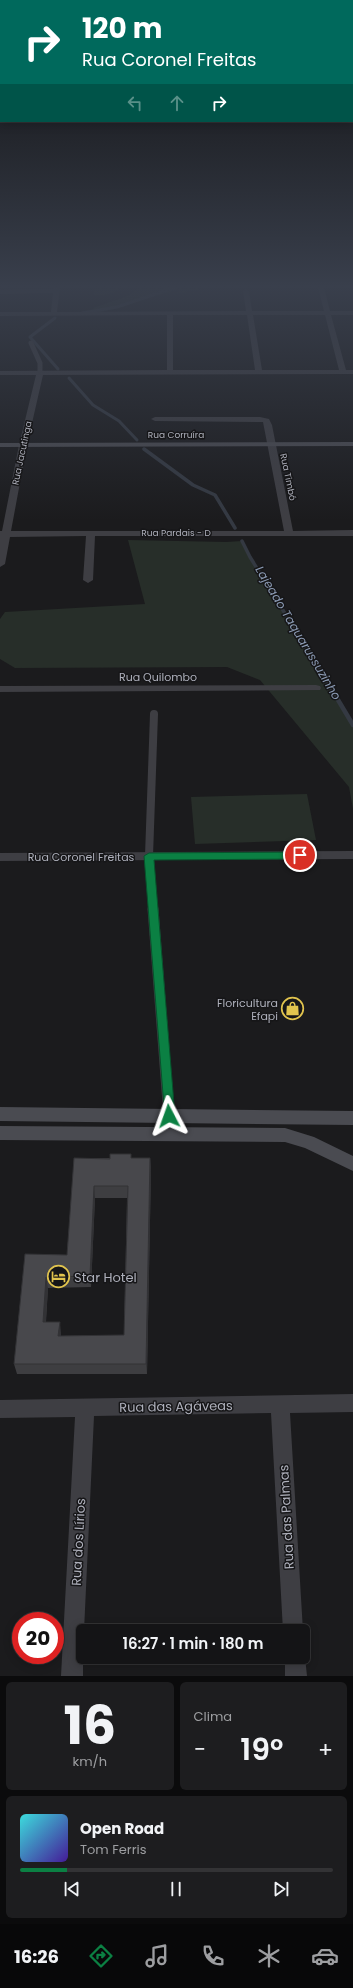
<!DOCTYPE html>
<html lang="pt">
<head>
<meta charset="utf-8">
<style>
	:root { --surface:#141416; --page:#1d1d1f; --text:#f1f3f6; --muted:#9d9ea1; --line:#333335; --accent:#0b8043 }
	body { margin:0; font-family:Poppins,sans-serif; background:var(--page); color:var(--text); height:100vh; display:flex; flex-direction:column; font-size:15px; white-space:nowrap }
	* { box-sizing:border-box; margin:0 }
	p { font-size:13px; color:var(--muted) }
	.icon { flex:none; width:22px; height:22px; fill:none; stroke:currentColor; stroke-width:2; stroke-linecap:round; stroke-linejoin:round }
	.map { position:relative; height:1676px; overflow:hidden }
	.panel { display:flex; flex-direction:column; gap:6px; padding:6px; background:#0b0b0c; flex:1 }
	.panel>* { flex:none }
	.guide { position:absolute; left:0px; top:0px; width:353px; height:122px; box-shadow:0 2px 10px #0003,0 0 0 1px var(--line); background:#00695c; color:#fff; overflow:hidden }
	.speed { position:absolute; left:12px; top:1612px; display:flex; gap:8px; font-size:20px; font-weight:700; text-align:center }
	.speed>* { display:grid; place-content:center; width:52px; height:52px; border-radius:50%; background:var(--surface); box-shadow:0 2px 10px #0003,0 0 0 1px var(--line); line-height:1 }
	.speed .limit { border:6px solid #d22; background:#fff; color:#111 }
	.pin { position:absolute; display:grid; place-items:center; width:34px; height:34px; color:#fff; margin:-17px; border:2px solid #fff; border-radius:50%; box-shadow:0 1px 4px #0007 }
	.me { position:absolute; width:44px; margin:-22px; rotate:356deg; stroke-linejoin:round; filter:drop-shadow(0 0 3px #0008) }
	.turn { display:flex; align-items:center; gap:14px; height:84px; padding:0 16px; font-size:18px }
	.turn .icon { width:52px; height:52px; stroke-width:2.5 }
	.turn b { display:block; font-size:28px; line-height:34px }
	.lanes { display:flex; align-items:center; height:38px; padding:0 16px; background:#0003; justify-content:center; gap:20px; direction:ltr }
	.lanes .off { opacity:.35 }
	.big { font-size:30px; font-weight:600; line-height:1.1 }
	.panel .tile { flex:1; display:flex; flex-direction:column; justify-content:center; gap:6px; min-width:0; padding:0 14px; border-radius:6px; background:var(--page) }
	.panel .dial { align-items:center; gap:0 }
	.dial b { font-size:52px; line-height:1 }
	.song { display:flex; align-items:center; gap:12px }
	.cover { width:48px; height:48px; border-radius:6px; background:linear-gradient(135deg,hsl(180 70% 55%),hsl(260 70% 35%)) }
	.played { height:4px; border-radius:2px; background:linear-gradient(90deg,var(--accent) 15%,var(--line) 15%) }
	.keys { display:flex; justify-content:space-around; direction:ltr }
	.heat { display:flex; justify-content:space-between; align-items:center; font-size:22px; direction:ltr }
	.panel .tiles { flex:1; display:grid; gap:6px; grid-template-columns:1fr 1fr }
	.tile:last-child { grid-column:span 2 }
	.trip { position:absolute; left:76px; top:1624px; width:234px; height:40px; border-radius:6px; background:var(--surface); box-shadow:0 2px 10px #0003,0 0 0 1px var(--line); font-weight:600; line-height:40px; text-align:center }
	.dock { display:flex; height:64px; justify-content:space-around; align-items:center; background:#080809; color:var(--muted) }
	.dock .icon { width:28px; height:28px }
	.dock .on { color:var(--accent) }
	.dock b { font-size:18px; color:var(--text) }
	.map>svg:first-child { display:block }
	.green { fill:#272e29 }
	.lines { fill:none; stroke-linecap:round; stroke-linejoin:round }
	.stream-far2 { stroke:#343942; stroke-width:3 }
	.stream-far1 { stroke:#343942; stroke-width:3.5 }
	.stream { stroke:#343942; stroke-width:4.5 }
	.lane-far2 { stroke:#3e3e43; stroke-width:5 }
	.lane-far1 { stroke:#3e3e43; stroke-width:8 }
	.lane { stroke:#3e3e43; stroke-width:11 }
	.street { fill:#3e3e43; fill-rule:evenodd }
	.secondary { fill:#4a4b51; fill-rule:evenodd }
	.wall { fill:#3e3e41; fill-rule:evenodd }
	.shaded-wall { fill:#323235 }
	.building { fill:#48484c; stroke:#323235; fill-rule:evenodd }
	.route { fill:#0b8043; stroke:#07532c }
	.labels { text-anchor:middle; stroke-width:3; stroke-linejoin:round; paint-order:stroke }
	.far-street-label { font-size:9px; fill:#aeb0bb; stroke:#161618 }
	.street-label { font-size:11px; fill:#aeb0bb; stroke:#161618 }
	.poi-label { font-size:11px; fill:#aeb0bb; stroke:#161618; text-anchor:end }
	.water-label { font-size:12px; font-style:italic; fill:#8a99b2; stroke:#161618 }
	.near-poi-label { font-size:13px; fill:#aeb0bb; stroke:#161618; text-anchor:start }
	.near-street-label { font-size:13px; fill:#aeb0bb; stroke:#161618 }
</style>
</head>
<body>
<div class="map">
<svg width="353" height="1676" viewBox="0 0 353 1676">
	<rect width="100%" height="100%" fill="#1b1b1d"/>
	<!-- green -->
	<g class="green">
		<path d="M94,287H121C114,295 105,295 94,295Z"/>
		<polygon points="142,287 209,287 180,293 178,289 124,306 98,313 93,308 125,297"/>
		<polygon points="128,540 226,542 242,541 250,557 279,602 353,725 353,809 349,787 260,680 227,667 15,668 0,659 0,619 5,612 145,604"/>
		<polygon points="307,794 316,840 195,844 191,797"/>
	</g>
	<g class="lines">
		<!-- stream-far2 -->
		<g class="stream-far2">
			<polyline points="82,313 117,307 176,287"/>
			<polyline points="55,318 30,337 58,369"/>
			<polyline points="69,378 93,405 119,421 137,440"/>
		</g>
		<!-- stream-far1 -->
		<g class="stream-far1">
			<polyline points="144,449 193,485 215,495 235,528"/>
			<polyline points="242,541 250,557 307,649"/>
		</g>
		<!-- stream -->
		<polyline class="stream" points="307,648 353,725"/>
		<!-- lane-far2 -->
		<polyline class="lane-far2" points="31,343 40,363 40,373"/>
		<!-- lane-far1 -->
		<polyline class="lane-far1" points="153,910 149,856 154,714"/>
		<!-- lane -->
		<polyline class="lane" points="153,909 169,1116"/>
		<!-- street -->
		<g class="street">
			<path d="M54,287H60L57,312L246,311L243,291L246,289L249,291L252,311H324L318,287H324L330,311H353V315H331L346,370H353V374L43,375L27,445L11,531H284L263,422L155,421L151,419L155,417H260L269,419L272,425L293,531L353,530V536H95L93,580L88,583L83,580L86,536L10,537L5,564L0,567V531H2L19,445L36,375H0V371L167,370V315L0,316V312H51L53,293L0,294V290L54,289ZM173,315H247L255,370H173ZM253,315H325L339,370H262Z"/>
			<polygon points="316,685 320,686 321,688 320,690 0,692 0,686"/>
			<polygon points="353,851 353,859 0,861 0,853"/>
			<polygon points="353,1394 353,1412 290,1413 303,1631 303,1632 283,1631 271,1413 94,1416 84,1631 83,1631 83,1676 61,1676 75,1417 0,1418 0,1400"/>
			<polygon points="303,1651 305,1657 307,1676 285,1676 285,1657 303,1657"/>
		</g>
		<!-- secondary -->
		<g class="secondary">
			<polygon points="353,442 353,446 0,447 0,443"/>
			<polygon points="0,1107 353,1111 353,1125 0,1121"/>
			<polygon points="0,1126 285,1128 314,1137 353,1156 353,1171 305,1148 285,1142 0,1140"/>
		</g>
	</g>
	<!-- wall -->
	<path class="wall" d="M74,1158H150L151,1170L147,1374H17L14,1364L25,1254L67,1255ZM95,1198H127L124,1335L61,1336V1333L46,1322L48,1288L91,1287Z"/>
	<!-- shaded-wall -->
	<g class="shaded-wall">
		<polygon points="150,1158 151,1170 147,1374 146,1364"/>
		<polygon points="94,1186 95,1198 91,1287 90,1276"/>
		<polygon points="46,1277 48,1288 45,1333 43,1322"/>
		<polygon points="60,1322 61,1333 60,1346 58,1336"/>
	</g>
	<!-- building -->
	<path class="building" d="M110,1154H131V1158H150L146,1364H14L25,1254L67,1255L74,1158L110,1159ZM94,1186H128L124,1335L58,1336L60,1322H43L46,1277L90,1276Z"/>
	<!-- sky -->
	<linearGradient id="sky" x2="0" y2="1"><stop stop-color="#0f0f10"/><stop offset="0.55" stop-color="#393f4c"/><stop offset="1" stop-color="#393f4c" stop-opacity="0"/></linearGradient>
	<rect width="353" height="521" fill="url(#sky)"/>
	<!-- route -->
	<polygon class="route" points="300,852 305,855 300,859 154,860 175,1116 173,1119 169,1121 165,1119 144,856 149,853"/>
	<!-- icons -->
	<defs>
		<symbol id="shop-ring" viewBox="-11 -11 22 22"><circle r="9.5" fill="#161618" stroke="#e1c44e" stroke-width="1.5"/><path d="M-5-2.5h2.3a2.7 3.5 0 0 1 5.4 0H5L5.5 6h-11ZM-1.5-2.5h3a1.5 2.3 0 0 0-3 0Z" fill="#e1c44e"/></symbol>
		<symbol id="hotel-ring" viewBox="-11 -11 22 22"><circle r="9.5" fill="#161618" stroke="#e1c44e" stroke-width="1.5"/><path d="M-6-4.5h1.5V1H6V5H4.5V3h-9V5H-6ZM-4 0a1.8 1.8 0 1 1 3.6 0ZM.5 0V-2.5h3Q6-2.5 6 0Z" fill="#e1c44e"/></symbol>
	</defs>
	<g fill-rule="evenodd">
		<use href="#shop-ring" x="280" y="996" width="25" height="25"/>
		<use href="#hotel-ring" x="46" y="1264" width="25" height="25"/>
	</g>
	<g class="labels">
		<!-- far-street labels -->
		<g class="far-street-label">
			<text x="176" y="438">Rua Corruíra</text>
			<text transform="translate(22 453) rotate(-78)" y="3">Rua Jacutinga</text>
			<text transform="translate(288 477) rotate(78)" y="3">Rua Timbó</text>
			<text x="176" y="536">Rua Pardais - D</text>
		</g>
		<!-- street labels -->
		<g class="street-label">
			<text x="158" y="681">Rua Quilombo</text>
			<text x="81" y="861">Rua Coronel Freitas</text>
		</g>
		<!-- poi labels -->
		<g class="poi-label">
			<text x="278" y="1007">Floricultura<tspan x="278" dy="13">Efapi</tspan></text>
		</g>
		<!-- water labels -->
		<g class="water-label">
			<text transform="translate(298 633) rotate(59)" y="4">Lajeado Taquarussuzinho</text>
		</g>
		<!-- near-poi labels -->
		<g class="near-poi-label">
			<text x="74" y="1282">Star Hotel</text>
		</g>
		<!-- near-street labels -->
		<g class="near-street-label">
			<text transform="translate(176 1406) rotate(-1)" y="5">Rua das Agáveas</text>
			<text transform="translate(286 1517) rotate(-93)" y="5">Rua das Palmas</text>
			<text transform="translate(78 1542) rotate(-87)" y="5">Rua dos Lírios</text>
		</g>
	</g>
</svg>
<div class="speed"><div class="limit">20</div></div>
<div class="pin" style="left:300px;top:855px;background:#d93025"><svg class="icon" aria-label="arrive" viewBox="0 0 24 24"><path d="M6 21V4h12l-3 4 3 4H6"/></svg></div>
<svg class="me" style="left:169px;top:1116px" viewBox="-20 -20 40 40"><path d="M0-17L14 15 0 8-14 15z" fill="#0b8043" stroke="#fff" stroke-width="4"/></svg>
<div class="trip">16:27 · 1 min · 180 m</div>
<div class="guide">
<div class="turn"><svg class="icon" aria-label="right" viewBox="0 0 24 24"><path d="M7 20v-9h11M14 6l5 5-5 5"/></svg><div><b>120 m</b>Rua Coronel Freitas</div></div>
<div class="lanes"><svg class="icon off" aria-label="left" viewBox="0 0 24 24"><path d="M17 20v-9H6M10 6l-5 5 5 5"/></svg><svg class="icon off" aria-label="ahead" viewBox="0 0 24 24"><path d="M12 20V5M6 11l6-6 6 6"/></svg><svg class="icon" aria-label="right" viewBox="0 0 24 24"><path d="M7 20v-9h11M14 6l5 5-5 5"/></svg></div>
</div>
</div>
<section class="panel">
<div class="tiles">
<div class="tile dial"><b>16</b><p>km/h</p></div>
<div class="tile"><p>Clima</p>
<div class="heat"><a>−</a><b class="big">19°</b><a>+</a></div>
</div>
<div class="tile">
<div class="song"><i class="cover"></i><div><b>Open Road</b><p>Tom Ferris</p></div></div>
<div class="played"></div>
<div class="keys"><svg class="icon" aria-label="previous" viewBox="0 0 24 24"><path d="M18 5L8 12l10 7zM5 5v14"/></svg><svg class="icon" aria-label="pause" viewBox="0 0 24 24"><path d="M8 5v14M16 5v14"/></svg><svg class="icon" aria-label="next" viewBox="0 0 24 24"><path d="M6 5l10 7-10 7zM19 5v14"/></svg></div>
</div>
</div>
</section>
<nav class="dock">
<b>16:26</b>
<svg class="icon on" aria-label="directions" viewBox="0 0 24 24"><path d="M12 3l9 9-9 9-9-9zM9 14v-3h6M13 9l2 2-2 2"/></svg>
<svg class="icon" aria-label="music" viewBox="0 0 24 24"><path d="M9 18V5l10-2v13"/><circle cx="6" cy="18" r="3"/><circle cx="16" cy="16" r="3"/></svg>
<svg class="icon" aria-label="phone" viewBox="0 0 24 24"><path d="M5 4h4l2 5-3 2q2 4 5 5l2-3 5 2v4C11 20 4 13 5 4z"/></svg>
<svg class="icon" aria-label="climate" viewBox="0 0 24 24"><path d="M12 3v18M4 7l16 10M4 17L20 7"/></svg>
<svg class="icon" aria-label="car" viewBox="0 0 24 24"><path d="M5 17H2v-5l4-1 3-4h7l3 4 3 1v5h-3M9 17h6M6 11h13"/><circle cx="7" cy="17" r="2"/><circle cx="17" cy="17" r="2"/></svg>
</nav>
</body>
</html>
